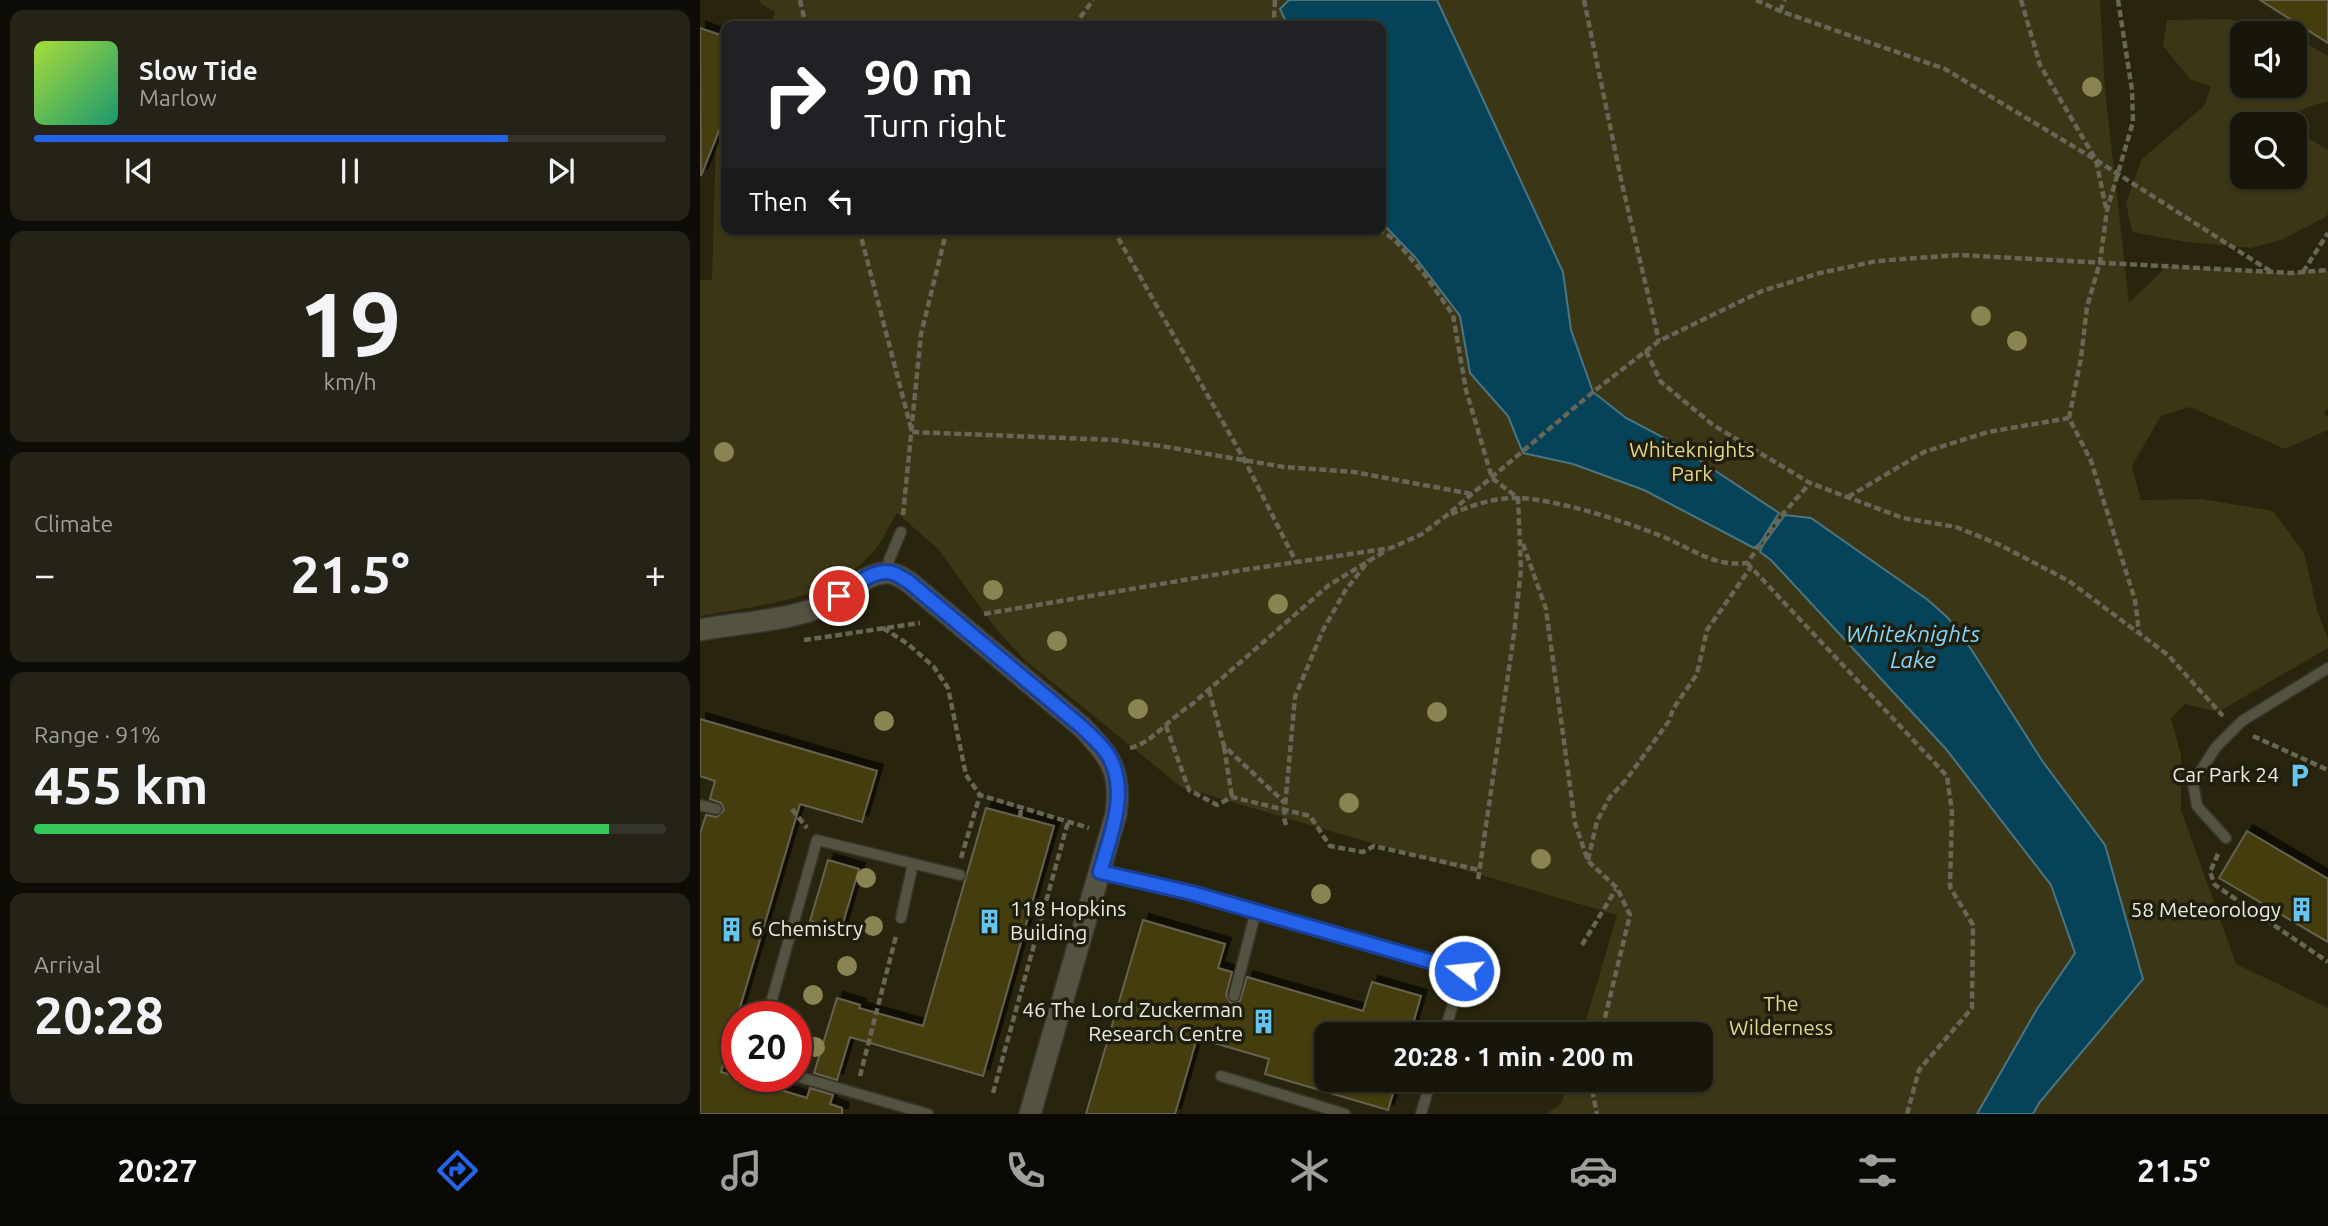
<!DOCTYPE html>
<html lang="en">
<head>
<meta charset="utf-8">
<style>
	:root { --surface:#18160a; --page:#252318; --text:#f1f3f6; --muted:#9f9f9c; --line:#36352b; --accent:#2563eb }
	body { margin:0; font-family:Ubuntu,sans-serif; background:var(--page); color:var(--text); height:100vh; display:flex; flex-direction:column; font-size:26px; white-space:nowrap }
	* { box-sizing:border-box; margin:0 }
	p { font-size:23px; color:var(--muted) }
	.icon { flex:none; width:38px; height:38px; fill:none; stroke:currentColor; stroke-width:2; stroke-linecap:round; stroke-linejoin:round }
	.map { position:relative; flex:1; overflow:hidden }
	.sheet { display:flex; flex-direction:column; gap:10px; padding:10px; background:#0d0c06; width:700px }
	.sheet>* { flex:none }
	.hud { position:absolute; left:21px; top:21px; width:665px; height:214px; border-radius:14px; box-shadow:0 2px 5px #0004,0 0 0 2px var(--line); background:#202124; color:#fff; overflow:hidden }
	.fabs { position:absolute; left:1530px; top:21px; display:grid; gap:14px }
	.fabs a { display:grid; place-items:center; width:77px; height:77px; border-radius:14px; background:var(--surface); box-shadow:0 2px 5px #0004,0 0 0 2px var(--line); font-size:35px }
	.speed { position:absolute; left:21px; top:1001px; display:flex; gap:14px; font-size:35px; font-weight:700; text-align:center }
	.speed>* { display:grid; place-content:center; width:91px; height:91px; border-radius:50%; background:var(--surface); box-shadow:0 2px 5px #0004,0 0 0 2px var(--line); line-height:1 }
	.speed .limit { border:10px solid #d22; background:#fff; color:#111 }
	.pin { position:absolute; display:grid; place-items:center; width:60px; height:60px; color:#fff; margin:-30px; border:4px solid #fff; border-radius:50%; box-shadow:0 2px 7px #0007 }
	.me { position:absolute; width:77px; margin:-38px; rotate:286deg; stroke-linejoin:round; filter:drop-shadow(0 0 5px #0008) }
	.turn { display:flex; align-items:center; gap:24px; height:147px; padding:0 28px; font-size:32px }
	.turn .icon { width:91px; height:91px; stroke-width:2.5 }
	.turn b { display:block; font-size:49px; line-height:60px }
	.then { display:flex; align-items:center; height:66px; padding:0 28px; background:#0003; gap:14px; font-size:26px }
	.big { font-size:52px; font-weight:600; line-height:1.1 }
	.sheet .tile { flex:1; display:flex; flex-direction:column; justify-content:center; gap:10px; min-width:0; padding:0 24px; border-radius:14px; background:var(--page) }
	.sheet .dial { align-items:center; gap:0 }
	.dial b { font-size:91px; line-height:1 }
	.song { display:flex; align-items:center; gap:21px }
	.cover { width:84px; height:84px; border-radius:10px; background:linear-gradient(135deg,hsl(80 70% 55%),hsl(160 70% 35%)) }
	.played { height:7px; border-radius:4px; background:linear-gradient(90deg,var(--accent) 75%,var(--line) 75%) }
	.keys { display:flex; justify-content:space-around; direction:ltr }
	.heat { display:flex; justify-content:space-between; align-items:center; font-size:38px; direction:ltr }
	.charge { height:10px; border-radius:5px; background:linear-gradient(90deg,#34c759 91%,var(--line) 0) }
	.trip { position:absolute; left:614px; top:1022px; width:399px; height:70px; border-radius:14px; background:var(--surface); box-shadow:0 2px 5px #0004,0 0 0 2px var(--line); font-weight:600; line-height:70px; text-align:center }
	.dock { display:flex; height:112px; justify-content:space-around; align-items:center; background:#0a0904; color:var(--muted) }
	.dock .icon { width:49px; height:49px }
	.dock .on { color:var(--accent) }
	.dock b { font-size:32px; color:var(--text) }
	main { display:flex; flex:1; min-height:0 }
	.map>svg:first-child { display:block }
	.built { fill:#28240d; fill-rule:evenodd }
	.green { fill:#3b3615; fill-rule:evenodd }
	.water { fill:#064258; stroke:#4b7581; stroke-width:2 }
	.building { fill:#443d0b; stroke:#656250; stroke-width:2; filter:url(#shadow) }
	.lines { fill:none; stroke-linecap:round; stroke-linejoin:round }
	.lane-casing { stroke:#37362d; stroke-width:13 }
	.street-casing { stroke:#37362d; stroke-width:24 }
	.path { stroke:#676657; stroke-width:4.5; stroke-dasharray:7 3.5; stroke-linecap:butt }
	.lane { stroke:#545240; stroke-width:10 }
	.street { stroke:#545240; stroke-width:21 }
	.tree { fill:#8a8352 }
	.route-casing { stroke:#184099; stroke-width:18 }
	.route { stroke:#2563eb; stroke-width:12 }
	.labels { text-anchor:middle; stroke-width:7; stroke-linejoin:round; paint-order:stroke }
	.park-label { font-size:21px; fill:#e1d68a; stroke:#201e0d }
	.poi-label { font-size:21px; fill:#edece2; stroke:#201e0d; text-anchor:end }
	.water-label { font-size:23px; font-style:italic; fill:#84d7fe; stroke:#201e0d }
</style>
</head>
<body>
<main>
<section class="sheet">
<div class="tile">
<div class="song"><i class="cover"></i><div><b>Slow Tide</b><p>Marlow</p></div></div>
<div class="played"></div>
<div class="keys"><svg class="icon" aria-label="previous" viewBox="0 0 24 24"><path d="M18 5L8 12l10 7zM5 5v14"/></svg><svg class="icon" aria-label="pause" viewBox="0 0 24 24"><path d="M8 5v14M16 5v14"/></svg><svg class="icon" aria-label="next" viewBox="0 0 24 24"><path d="M6 5l10 7-10 7zM19 5v14"/></svg></div>
</div>
<div class="tile dial"><b>19</b><p>km/h</p></div>
<div class="tile"><p>Climate</p>
<div class="heat"><a>−</a><b class="big">21.5°</b><a>+</a></div>
</div>
<div class="tile"><p>Range · 91%</p><b class="big">455 km</b><div class="charge"></div></div>
<div class="tile"><p>Arrival</p><b class="big">20:28</b></div>
</section>
<div class="map">
<svg width="1628" height="1114" viewBox="0 0 1628 1114">
	<defs>
		<filter id="shadow"><feDropShadow dx="6" dy="-6" stdDeviation="0" flood-color="#0009"/></filter>
	</defs>
	<rect width="100%" height="100%" fill="#201e0d"/>
	<!-- built -->
	<path class="built" d="M0,0H1628V1114H0ZM26,26H681V229H26ZM1542,33H1594V86H1542ZM1542,124H1594V177H1542ZM37,1017H96V1076H37ZM626,1034H1001V1080H626Z"/>
	<!-- green -->
	<g class="green">
		<path d="M60,0H1400L1405,90L1429,303L1467,266L1590,273L1628,270V407L1624,414L1628,417V430L1585,449L1490,407L1461,416L1432,466L1441,500L1501,499L1573,511L1604,553L1618,613L1628,639V648L1518,712L1485,704L1471,718L1481,755V810L1536,964L1628,1008V1114H846L861,1104L868,1080H1001V1034H882L917,915L481,787L326,661L296,629L238,549L197,513C190,523 185,536 178,546C136,601 63,604 0,616V280H12L16,138L26,140V229H681V26H70L75,12L61,4Z"/>
		<path d="M1529,19L1589,33H1542V86H1594V36L1628,56V102L1616,104L1600,111V133L1628,150V213L1626,217L1581,240L1551,248L1486,242L1432,232L1426,203L1442,159L1504,106L1511,86L1490,79L1463,46L1467,20ZM1542,124H1594V177H1542Z"/>
	</g>
	<!-- water -->
	<g class="water">
		<polygon points="589,0 737,0 863,272 871,330 893,392 926,418 972,442 1079,513 1060,543 1054,548 944,490 873,464 823,453 808,416 770,373 760,316 715,257 681,222 681,26 588,26 580,9"/>
		<polygon points="1085,515 1111,518 1228,600 1248,618 1271,649 1343,762 1405,845 1443,979 1339,1103 1333,1114 1277,1114 1337,1009 1375,953 1351,885 1246,749 1071,560 1060,552 1063,545"/>
	</g>
	<!-- building -->
	<g class="building">
		<polygon points="1560,0 1628,0 1628,43"/>
		<polygon points="0,28 26,37 26,113 1,176"/>
		<polygon points="0,719 177,771 162,822 100,804 21,1072 107,1098 110,1088 133,1095 130,1104 142,1108 142,1114 0,1114 0,834 6,815 17,817 24,810 21,803 10,799 15,781 0,776"/>
		<polygon points="286,808 354,826 283,1076 150,1037 137,1080 114,1073 137,998 160,1005 159,1008 223,1026"/>
		<polygon points="1547,831 1628,879 1628,942 1519,878"/>
		<polygon points="128,860 159,869 141,930 110,921"/>
		<polygon points="443,920 525,944 518,968 532,972 526,995 531,1003 540,1001 547,977 663,1011 672,982 721,996 710,1034 626,1034 626,1080 697,1080 688,1110 565,1074 569,1059 497,1038 475,1114 386,1114"/>
	</g>
	<g class="lines">
		<defs>
			<g id="lane">
				<polyline points="188,572 189,560 201,532"/>
				<polyline points="0,805 16,809"/>
				<polyline points="1526,838 1497,806 1493,783 1516,747 1542,721 1628,668"/>
				<polyline points="400,872 492,893 763,971 744,1034"/>
				<polyline points="201,918 213,864"/>
				<polyline points="534,996 556,911"/>
				<polyline points="67,1017 117,840 260,875"/>
				<polyline points="96,1076 228,1114"/>
				<polyline points="521,1076 645,1114"/>
				<polyline points="721,1114 731,1080"/>
			</g>
			<path id="street" d="M0,630C36,623 84,621 117,608C141,599 159,576 184,573C194,572 201,577 209,582L382,727C410,756 422,771 416,814L330,1114"/>
		</defs>
		<!-- lane casing -->
		<use href="#lane" class="lane-casing"/>
		<!-- street casing -->
		<use href="#street" class="street-casing"/>
		<!-- path -->
		<g class="path">
			<polyline points="100,0 106,26"/>
			<polyline points="575,0 574,15 577,26"/>
			<polyline points="884,0 922,184 959,341"/>
			<polyline points="1056,0 1080,11 1245,69 1396,160 1570,271"/>
			<polyline points="1321,0 1340,65 1396,160 1406,208"/>
			<polyline points="1080,11 1085,0"/>
			<polyline points="374,26 393,0"/>
			<polyline points="159,229 212,432 414,440 461,446 584,467 654,472 772,494"/>
			<polyline points="413,229 545,461 596,562"/>
			<polyline points="678,229 694,239 725,275 753,315 766,390 792,478 818,498 821,569 814,634 778,880"/>
			<polyline points="1603,272 1628,233"/>
			<polyline points="946,351 961,382 1013,425 1110,483 1203,518 1256,527 1298,544 1369,581 1468,655 1523,716"/>
			<polyline points="1369,418 1381,358 1387,307 1400,262 1407,210 1433,122 1432,90 1418,0"/>
			<polyline points="1148,497 1224,452 1288,432 1369,418 1391,461 1435,600 1439,632"/>
			<path d="M751,514C773,505 796,497 820,498C862,501 921,520 961,536C992,548 1012,567 1047,563L1082,515L1110,483"/>
			<polyline points="203,515 221,334 247,229"/>
			<polyline points="823,544 846,609 875,823 888,861 917,888 930,915 901,1034"/>
			<polyline points="1047,563 1247,776 1252,812 1250,887 1273,925 1272,1008 1219,1070 1207,1114"/>
			<polyline points="284,614 543,570 691,548 722,534 747,515 893,392 959,341 1062,291 1120,273 1177,261 1259,255 1591,273 1628,270"/>
			<polyline points="183,628 208,644 234,667 248,688 266,775 280,795 389,828"/>
			<polyline points="104,640 220,623"/>
			<polyline points="509,690 524,746 585,803"/>
			<polyline points="466,726 489,790 517,805 532,797 610,816 630,846 663,852 674,846 779,870"/>
			<polyline points="1553,736 1628,770"/>
			<polyline points="524,747 532,797"/>
			<path d="M430,748C454,742 469,718 490,706L629,585L687,550"/>
			<polyline points="92,809 107,828"/>
			<polyline points="320,817 321,808"/>
			<polyline points="586,825 584,818 595,697 623,630 645,591 669,560"/>
			<polyline points="1518,854 1510,872 1515,885 1628,962"/>
			<polyline points="261,858 280,795"/>
			<polyline points="888,860 897,821 910,797 926,780 969,721 973,709 997,674 1007,630 1051,567"/>
			<polyline points="882,945 916,889"/>
			<polyline points="160,1076 196,936"/>
			<polyline points="876,1080 889,1084"/>
			<polyline points="890,1080 897,1114"/>
			<polyline points="293,1093 368,822"/>
		</g>
		<!-- lane -->
		<use href="#lane" class="lane"/>
		<!-- street -->
		<use href="#street" class="street"/>
	</g>
	<!-- trees -->
	<g class="tree">
		<circle cx="1392" cy="87" r="10"/>
		<circle cx="1281" cy="316" r="10"/>
		<circle cx="1317" cy="341" r="10"/>
		<circle cx="24" cy="452" r="10"/>
		<circle cx="293" cy="590" r="10"/>
		<circle cx="578" cy="604" r="10"/>
		<circle cx="357" cy="641" r="10"/>
		<circle cx="438" cy="709" r="10"/>
		<circle cx="737" cy="712" r="10"/>
		<circle cx="184" cy="721" r="10"/>
		<circle cx="649" cy="803" r="10"/>
		<circle cx="841" cy="859" r="10"/>
		<circle cx="166" cy="878" r="10"/>
		<circle cx="621" cy="894" r="10"/>
		<circle cx="173" cy="926" r="10"/>
		<circle cx="147" cy="966" r="10"/>
		<circle cx="113" cy="995" r="10"/>
		<circle cx="115" cy="1047" r="10"/>
	</g>
	<g class="lines">
		<defs>
			<path id="route" d="M139,596C153,587 175,567 193,573C198,575 204,579 209,582L382,727C391,736 402,745 408,755C430,791 410,836 400,872L492,893L764,971"/>
		</defs>
		<!-- route casing -->
		<use href="#route" class="route-casing"/>
		<!-- route -->
		<use href="#route" class="route"/>
	</g>
	<!-- icons -->
	<defs>
		<symbol id="parking-bare" viewBox="-9 -9 18 18"><path d="M-3.5-5.5H1a3.5 3.5 0 0 1 0 7H-1V5.5H-3.5ZM-1-3.4V-.6H.8a1.4 1.4 0 0 0 0-2.8Z" fill="#65c5ef" stroke="#201e0d" stroke-width="2.5" paint-order="stroke"/></symbol>
		<symbol id="building-bare" viewBox="-9 -9 18 18"><path d="M-4-6H4V6H1V3H-1V6H-4ZM-2.5-4.3h1.7v1.8h-1.7ZM.8-4.3h1.7v1.8H.8ZM-2.5-1h1.7V.8h-1.7ZM.8-1h1.7V.8H.8Z" fill="#65c5ef" stroke="#201e0d" stroke-width="2.5" paint-order="stroke"/></symbol>
	</defs>
	<g fill-rule="evenodd">
		<use href="#parking-bare" x="1582" y="758" width="35" height="35"/>
		<use href="#building-bare" x="1584" y="892" width="35" height="35"/>
		<use href="#building-bare" x="272" y="904" width="35" height="35"/>
		<use href="#building-bare" x="14" y="912" width="35" height="35"/>
		<use href="#building-bare" x="546" y="1004" width="35" height="35"/>
	</g>
	<g class="labels">
		<!-- park labels -->
		<g class="park-label">
			<text x="992" y="457">Whiteknights<tspan x="992" dy="24">Park</tspan></text>
			<text x="1081" y="1011">The<tspan x="1081" dy="24">Wilderness</tspan></text>
		</g>
		<!-- poi labels -->
		<g class="poi-label">
			<text x="1579" y="782">Car Park 24</text>
			<text x="310" y="916" text-anchor="start">118 Hopkins<tspan x="310" dy="24">Building</tspan></text>
			<text x="1581" y="917">58 Meteorology</text>
			<text x="51" y="936" text-anchor="start">6 Chemistry</text>
			<text x="543" y="1017">46 The Lord Zuckerman<tspan x="543" dy="24">Research Centre</tspan></text>
		</g>
		<!-- water labels -->
		<g class="water-label">
			<text x="1213" y="642">Whiteknights<tspan x="1213" dy="26">Lake</tspan></text>
		</g>
	</g>
</svg>
<div class="fabs">
<a><svg class="icon" aria-label="sound" viewBox="0 0 24 24"><path d="M4 9h4l5-4v14l-5-4H4zM17 9q2 3 0 6"/></svg></a>
<a><svg class="icon" aria-label="search" viewBox="0 0 24 24"><circle cx="10" cy="10" r="6"/><path d="M15 15l6 6"/></svg></a>
</div>
<div class="speed"><div class="limit">20</div></div>
<div class="pin" style="left:139px;top:596px;background:#d93025"><svg class="icon" aria-label="arrive" viewBox="0 0 24 24"><path d="M6 21V4h12l-3 4 3 4H6"/></svg></div>
<svg class="me" style="left:764px;top:971px" viewBox="-20 -20 40 40"><circle r="17" fill="#2563eb" stroke="#fff" stroke-width="3"/><path d="M0-11L8 9 0 5-8 9z" fill="#fff"/></svg>
<div class="trip">20:28 · 1 min · 200 m</div>
<div class="hud">
<div class="turn"><svg class="icon" aria-label="right" viewBox="0 0 24 24"><path d="M7 20v-9h11M14 6l5 5-5 5"/></svg><div><b>90 m</b>Turn right</div></div>
<div class="then">Then<svg class="icon" aria-label="left" viewBox="0 0 24 24"><path d="M17 20v-9H6M10 6l-5 5 5 5"/></svg></div>
</div>
</div>
</main>
<nav class="dock">
<b>20:27</b>
<svg class="icon on" aria-label="directions" viewBox="0 0 24 24"><path d="M12 3l9 9-9 9-9-9zM9 14v-3h6M13 9l2 2-2 2"/></svg>
<svg class="icon" aria-label="music" viewBox="0 0 24 24"><path d="M9 18V5l10-2v13"/><circle cx="6" cy="18" r="3"/><circle cx="16" cy="16" r="3"/></svg>
<svg class="icon" aria-label="phone" viewBox="0 0 24 24"><path d="M5 4h4l2 5-3 2q2 4 5 5l2-3 5 2v4C11 20 4 13 5 4z"/></svg>
<svg class="icon" aria-label="climate" viewBox="0 0 24 24"><path d="M12 3v18M4 7l16 10M4 17L20 7"/></svg>
<svg class="icon" aria-label="car" viewBox="0 0 24 24"><path d="M5 17H2v-5l4-1 3-4h7l3 4 3 1v5h-3M9 17h6M6 11h13"/><circle cx="7" cy="17" r="2"/><circle cx="17" cy="17" r="2"/></svg>
<svg class="icon" aria-label="filters" viewBox="0 0 24 24"><path d="M4 7h16M4 17h16"/><circle cx="9" cy="7" r="2"/><circle cx="15" cy="17" r="2"/></svg>
<b>21.5°</b>
</nav>
</body>
</html>
